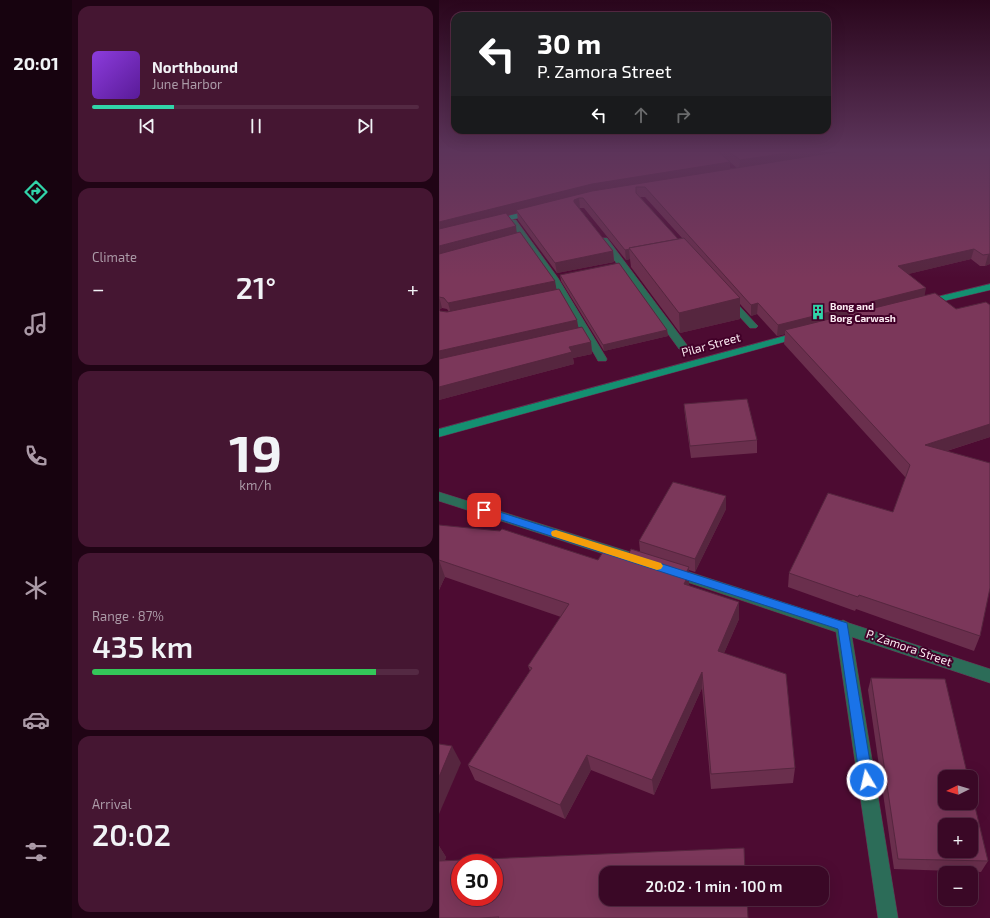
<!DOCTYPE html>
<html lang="en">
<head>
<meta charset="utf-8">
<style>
	:root { --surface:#3a0826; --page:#451632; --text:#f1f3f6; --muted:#ab9aa7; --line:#542943; --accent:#31d4a9 }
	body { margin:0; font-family:"Exo 2",sans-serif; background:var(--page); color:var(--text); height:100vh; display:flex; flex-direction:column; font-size:15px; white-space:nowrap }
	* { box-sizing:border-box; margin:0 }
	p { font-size:13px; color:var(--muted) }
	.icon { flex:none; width:22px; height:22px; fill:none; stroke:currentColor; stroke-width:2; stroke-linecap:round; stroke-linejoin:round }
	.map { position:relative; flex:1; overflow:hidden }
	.drawer { display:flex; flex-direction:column; gap:6px; padding:6px; background:#200415; width:367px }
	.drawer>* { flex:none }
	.hud { position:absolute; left:12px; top:12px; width:380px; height:122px; border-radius:12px; box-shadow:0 4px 16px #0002,0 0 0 1px var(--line); background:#202124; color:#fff; overflow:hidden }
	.needle { width:26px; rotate:265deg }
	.controls { position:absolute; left:499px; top:770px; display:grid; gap:8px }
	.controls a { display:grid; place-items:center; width:40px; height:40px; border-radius:8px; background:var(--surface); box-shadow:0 4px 16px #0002,0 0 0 1px var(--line); font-size:20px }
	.speed { position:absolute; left:12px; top:854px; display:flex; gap:8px; font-size:20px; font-weight:700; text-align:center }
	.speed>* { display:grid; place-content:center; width:52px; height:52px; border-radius:50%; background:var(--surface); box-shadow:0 4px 16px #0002,0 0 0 1px var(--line); line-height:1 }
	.speed .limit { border:6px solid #d22; background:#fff; color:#111 }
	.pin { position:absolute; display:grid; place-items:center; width:34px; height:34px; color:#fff; margin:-17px; border-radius:8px; box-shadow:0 2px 6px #0006 }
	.me { position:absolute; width:44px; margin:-22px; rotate:351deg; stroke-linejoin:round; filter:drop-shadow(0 0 3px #0008) }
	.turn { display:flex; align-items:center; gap:14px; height:84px; padding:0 20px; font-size:18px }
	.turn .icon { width:52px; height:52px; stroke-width:2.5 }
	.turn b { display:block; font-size:28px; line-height:34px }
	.lanes { display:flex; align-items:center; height:38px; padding:0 20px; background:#0003; justify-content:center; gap:20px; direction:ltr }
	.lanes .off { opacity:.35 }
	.big { font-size:30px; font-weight:600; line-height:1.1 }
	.drawer .widget { flex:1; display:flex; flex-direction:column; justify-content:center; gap:6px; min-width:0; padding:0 14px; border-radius:12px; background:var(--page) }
	.drawer .dial { align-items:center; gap:0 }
	.dial b { font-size:52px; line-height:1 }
	.song { display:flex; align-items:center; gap:12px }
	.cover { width:48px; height:48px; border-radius:6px; background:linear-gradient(135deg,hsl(270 70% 55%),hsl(270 70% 35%)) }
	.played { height:4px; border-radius:2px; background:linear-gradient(90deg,var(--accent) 25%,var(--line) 25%) }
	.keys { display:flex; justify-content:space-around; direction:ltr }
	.heat { display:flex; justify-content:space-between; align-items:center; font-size:22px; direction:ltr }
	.charge { height:6px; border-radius:3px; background:linear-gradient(90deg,#34c759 87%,var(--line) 0) }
	.trip { position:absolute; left:160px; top:866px; width:230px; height:40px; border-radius:12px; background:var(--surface); box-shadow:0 4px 16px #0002,0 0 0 1px var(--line); font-weight:600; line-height:40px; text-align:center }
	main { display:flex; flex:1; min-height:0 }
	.dock { display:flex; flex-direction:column; width:72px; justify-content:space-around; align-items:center; background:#17030f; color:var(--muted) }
	.dock .icon { width:28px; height:28px }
	.dock .current { color:var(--accent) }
	.dock b { font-size:18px; color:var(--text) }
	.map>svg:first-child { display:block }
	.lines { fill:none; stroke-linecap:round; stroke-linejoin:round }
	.lane-casing { stroke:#692f51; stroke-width:1 }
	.street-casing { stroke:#692f51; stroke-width:1 }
	.secondary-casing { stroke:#692f51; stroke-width:1 }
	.lane { fill:#2c6c58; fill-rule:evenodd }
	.street { fill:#2c6c58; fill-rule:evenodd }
	.secondary { fill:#149071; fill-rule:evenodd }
	.wall { fill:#6a2f4d; fill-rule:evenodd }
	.shaded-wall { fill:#56263f }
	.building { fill:#7b375a; stroke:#56263f; fill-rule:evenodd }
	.route { fill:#1a73e8; stroke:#114b97 }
	.slow { fill:#f59e0b }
	.labels { text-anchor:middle; stroke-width:4; stroke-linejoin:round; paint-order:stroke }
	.far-poi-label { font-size:10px; font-weight:bold; fill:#fbeaf1; stroke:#410028; text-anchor:start }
	.street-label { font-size:12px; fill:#fbeaf1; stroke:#410028 }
</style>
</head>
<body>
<main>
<nav class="dock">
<b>20:01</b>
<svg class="icon current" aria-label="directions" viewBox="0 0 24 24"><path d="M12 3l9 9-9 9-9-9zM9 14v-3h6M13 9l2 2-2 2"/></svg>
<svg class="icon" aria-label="music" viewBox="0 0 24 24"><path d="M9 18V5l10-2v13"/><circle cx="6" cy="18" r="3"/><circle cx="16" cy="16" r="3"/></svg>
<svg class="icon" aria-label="phone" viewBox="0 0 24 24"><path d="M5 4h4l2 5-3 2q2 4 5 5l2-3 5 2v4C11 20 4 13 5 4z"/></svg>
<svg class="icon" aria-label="climate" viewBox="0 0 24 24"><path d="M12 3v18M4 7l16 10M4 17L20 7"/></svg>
<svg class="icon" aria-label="car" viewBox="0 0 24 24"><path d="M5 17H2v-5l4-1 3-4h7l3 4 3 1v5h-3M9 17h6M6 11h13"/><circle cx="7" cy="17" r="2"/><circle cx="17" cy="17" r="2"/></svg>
<svg class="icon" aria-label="filters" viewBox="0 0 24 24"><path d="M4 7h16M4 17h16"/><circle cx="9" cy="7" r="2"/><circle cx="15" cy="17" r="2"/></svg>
</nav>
<section class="drawer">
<div class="widget">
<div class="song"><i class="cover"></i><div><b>Northbound</b><p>June Harbor</p></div></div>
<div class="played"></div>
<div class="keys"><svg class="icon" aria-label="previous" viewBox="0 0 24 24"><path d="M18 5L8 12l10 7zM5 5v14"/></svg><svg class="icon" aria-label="pause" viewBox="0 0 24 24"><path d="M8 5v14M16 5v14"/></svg><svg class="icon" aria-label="next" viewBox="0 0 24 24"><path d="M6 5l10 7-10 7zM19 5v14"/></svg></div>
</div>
<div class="widget"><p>Climate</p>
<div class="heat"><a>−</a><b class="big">21°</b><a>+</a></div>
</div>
<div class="widget dial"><b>19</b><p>km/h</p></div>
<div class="widget"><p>Range · 87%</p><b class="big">435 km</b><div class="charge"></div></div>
<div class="widget"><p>Arrival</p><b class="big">20:02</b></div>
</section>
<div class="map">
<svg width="551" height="918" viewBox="0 0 551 918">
	<rect width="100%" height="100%" fill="#4d0b32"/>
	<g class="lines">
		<defs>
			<g id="lane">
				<polygon points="71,220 77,220 119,278 168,359 167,361 159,361 158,359 111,278 70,222"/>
				<polygon points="162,238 168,238 248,345 249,347 248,349 240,349 162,242"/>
				<polygon points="290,297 293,298 317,324 319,326 317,328 311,328 287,302 285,300"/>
			</g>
			<g id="street">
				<polygon points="0,492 207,557 209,561 207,565 202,566 0,501"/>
				<polygon points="235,567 402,621 404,620 410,623 551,669 551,683 413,637 459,918 439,918 397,632 230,576 228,572 230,568"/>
			</g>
			<g id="secondary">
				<polygon points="93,210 96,210 96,214 55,224 51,222 52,220"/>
				<polygon points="551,284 551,290 488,305 483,302 485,300"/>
				<polygon points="360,332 365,335 363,337 0,437 0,429"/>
			</g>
		</defs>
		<!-- lane casing -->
		<use href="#lane" class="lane-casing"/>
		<!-- street casing -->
		<use href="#street" class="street-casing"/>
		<!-- secondary casing -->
		<use href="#secondary" class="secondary-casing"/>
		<!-- lane -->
		<use href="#lane" class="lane"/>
		<!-- street -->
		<use href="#street" class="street"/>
		<!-- secondary -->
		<use href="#secondary" class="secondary"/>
	</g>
	<!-- wall -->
	<g class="wall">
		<path d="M0,150H551V264L546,266H541L532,259L469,274L485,295L517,309L551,305V437L508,451L541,636L535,651L417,609L416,611L349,587L350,573L454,512L467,478L345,344L346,334L338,336L318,314L312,316L301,304V319L241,333L192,267L191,259L187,260L145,208H140L174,251L175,262L118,273L79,220L78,213L69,216L78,233L117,289L139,328L152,342L153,354L134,358L135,364L0,400ZM291,162L298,168L291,169ZM201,197H206L243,238L239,239ZM3,308L8,309L10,312L1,311L0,310Z"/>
		<polygon points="121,275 228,330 229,336 165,351 122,281"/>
		<polygon points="245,404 318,440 318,453 252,458 246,416"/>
		<polygon points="287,496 287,509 256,572 250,570 250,584 249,586 300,602 300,619 285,653 356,768 354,783 272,789 263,688 215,795 152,770 126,819 36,780 29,765 91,671 89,666 122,617 6,577 0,590 0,525 159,560 187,559 201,551 200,541"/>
		<polygon points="432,678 549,861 542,872 455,869 429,690"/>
		<polygon points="0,846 7,857 6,860 309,918 0,918"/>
	</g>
	<!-- shaded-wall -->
	<g class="shaded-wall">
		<polygon points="368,150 424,150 300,170 301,160"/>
		<polygon points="291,162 291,171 154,194 77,210 78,213 0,233 0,222 153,184"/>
		<polygon points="140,198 141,208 136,210 135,202 135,200"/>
		<polygon points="77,226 78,236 0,257 0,246"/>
		<polygon points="190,249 191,259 187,260 186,250"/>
		<polygon points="535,249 532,259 457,277 459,266"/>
		<polygon points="174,251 175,262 118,273 116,263"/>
		<polygon points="551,254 551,264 546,266 549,255"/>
		<polygon points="116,281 118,292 12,314 9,303"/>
		<polygon points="487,288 485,299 346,330 346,334 338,336 339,325"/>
		<polygon points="0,296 3,308 0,310"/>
		<polygon points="301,298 301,319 241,333 240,313"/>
		<polygon points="319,303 318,314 312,316 312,305"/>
		<polygon points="138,320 140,331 0,363 0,351"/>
		<polygon points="228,330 229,336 165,351 164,345"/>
		<polygon points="152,342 153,354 134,358 135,364 0,400 0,387 130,347"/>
		<polygon points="551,424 551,437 482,459 486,445"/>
		<polygon points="287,496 287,509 256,572 256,559"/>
		<polygon points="0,560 6,577 0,590"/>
		<polygon points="250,567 250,584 249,587 249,595 245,584 245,577"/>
		<polygon points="300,602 300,619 279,667 279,651"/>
		<polygon points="263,672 263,688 215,795 213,780"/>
		<polygon points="13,746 22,763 0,814 0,777"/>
		<polygon points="148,755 152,770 126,819 121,805"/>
		<polygon points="0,846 7,857 0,876"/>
	</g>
	<!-- building -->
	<g class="building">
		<polygon points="0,150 277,150 291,162 153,184 0,222"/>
		<polygon points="288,150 368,150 301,160"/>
		<polygon points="410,150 551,150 551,254 544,255 535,249 459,266 487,288 339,325 319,303 312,305 206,187 197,187 197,193 239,239 190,248 191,249 186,250 144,198 140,198 135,200 135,202 174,251 116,263 77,210 153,191"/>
		<polygon points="67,213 77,226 0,246 0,229"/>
		<polygon points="81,232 116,281 9,303 5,298 0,297 0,254"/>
		<polygon points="245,238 301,298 240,313 190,248"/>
		<polygon points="180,263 228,330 164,345 121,275"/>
		<polygon points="120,289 138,320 0,351 0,310 1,311 8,312"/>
		<polygon points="496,293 517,309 547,302 551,305 551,424 486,445 551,463 551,588 541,636 420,595 419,597 350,573 389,493 454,512 471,465 346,330"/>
		<polygon points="143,327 152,342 130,347 133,352 0,387 0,359"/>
		<polygon points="308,399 318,440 251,446 245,404"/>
		<polygon points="234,482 287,496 256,559 200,541"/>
		<polygon points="0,525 61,531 63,529 159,560 164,552 187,559 192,549 250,567 245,577 248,578 245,584 300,602 279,651 347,674 356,768 272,774 263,672 213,780 148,755 121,805 29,765 93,668 89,666 130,604 0,560"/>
		<path d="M432,678L506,679L529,777H506V803H532V790L549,861L459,859ZM506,825H532V851H506Z"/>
		<polygon points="0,744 13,746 0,777"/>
		<path d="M305,848L306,873H167V899H308L309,918H59L60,917L40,918H0V861ZM21,863H55V897H21Z"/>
	</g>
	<!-- sky -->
	<linearGradient id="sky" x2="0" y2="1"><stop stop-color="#2a061c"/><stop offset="0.54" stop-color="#5c345a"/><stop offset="1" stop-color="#5c345a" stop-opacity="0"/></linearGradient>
	<rect width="551" height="278" fill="url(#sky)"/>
	<!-- route -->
	<polygon class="route" points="45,507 408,623 434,780 432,785 428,786 423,785 421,780 399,629 41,513 40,510 41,508"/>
	<!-- slow -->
	<polygon class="slow" points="117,530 222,563 224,566 222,569 218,570 113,536 112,533 113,531"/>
	<!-- icons -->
	<defs>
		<symbol id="building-bare" viewBox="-9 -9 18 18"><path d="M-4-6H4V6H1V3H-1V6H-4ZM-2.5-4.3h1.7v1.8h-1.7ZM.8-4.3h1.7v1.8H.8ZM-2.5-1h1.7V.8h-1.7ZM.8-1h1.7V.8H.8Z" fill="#31d4a9" stroke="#410028" stroke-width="2.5" paint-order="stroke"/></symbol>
	</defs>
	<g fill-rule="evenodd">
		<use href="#building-bare" x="368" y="301" width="22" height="22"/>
	</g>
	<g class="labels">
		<!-- far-poi labels -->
		<g class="far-poi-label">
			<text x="391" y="310">Bong and<tspan x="391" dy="12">Borg Carwash</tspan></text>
		</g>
		<!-- street labels -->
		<g class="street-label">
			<text transform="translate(272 345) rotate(-15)" y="4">Pilar Street</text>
			<text transform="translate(470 648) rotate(19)" y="4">P. Zamora Street</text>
		</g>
	</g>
</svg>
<div class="controls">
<a><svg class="needle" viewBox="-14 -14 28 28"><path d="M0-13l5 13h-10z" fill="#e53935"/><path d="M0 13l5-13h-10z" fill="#ab9aa7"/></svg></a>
<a>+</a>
<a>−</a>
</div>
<div class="speed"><div class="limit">30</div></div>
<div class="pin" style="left:45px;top:510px;background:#d93025"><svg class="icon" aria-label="arrive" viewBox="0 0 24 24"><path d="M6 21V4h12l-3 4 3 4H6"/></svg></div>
<svg class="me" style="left:428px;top:780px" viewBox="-20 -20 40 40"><circle r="17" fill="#1a73e8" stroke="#fff" stroke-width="3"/><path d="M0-11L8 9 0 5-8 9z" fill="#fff"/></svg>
<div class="trip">20:02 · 1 min · 100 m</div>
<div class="hud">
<div class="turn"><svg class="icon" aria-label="left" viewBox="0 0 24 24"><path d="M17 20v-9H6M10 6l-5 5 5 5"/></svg><div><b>30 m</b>P. Zamora Street</div></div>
<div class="lanes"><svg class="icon" aria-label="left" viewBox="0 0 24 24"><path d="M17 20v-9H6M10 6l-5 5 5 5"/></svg><svg class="icon off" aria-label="ahead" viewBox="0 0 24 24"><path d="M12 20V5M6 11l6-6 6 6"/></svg><svg class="icon off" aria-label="right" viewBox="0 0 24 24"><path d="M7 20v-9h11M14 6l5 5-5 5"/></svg></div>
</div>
</div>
</main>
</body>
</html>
